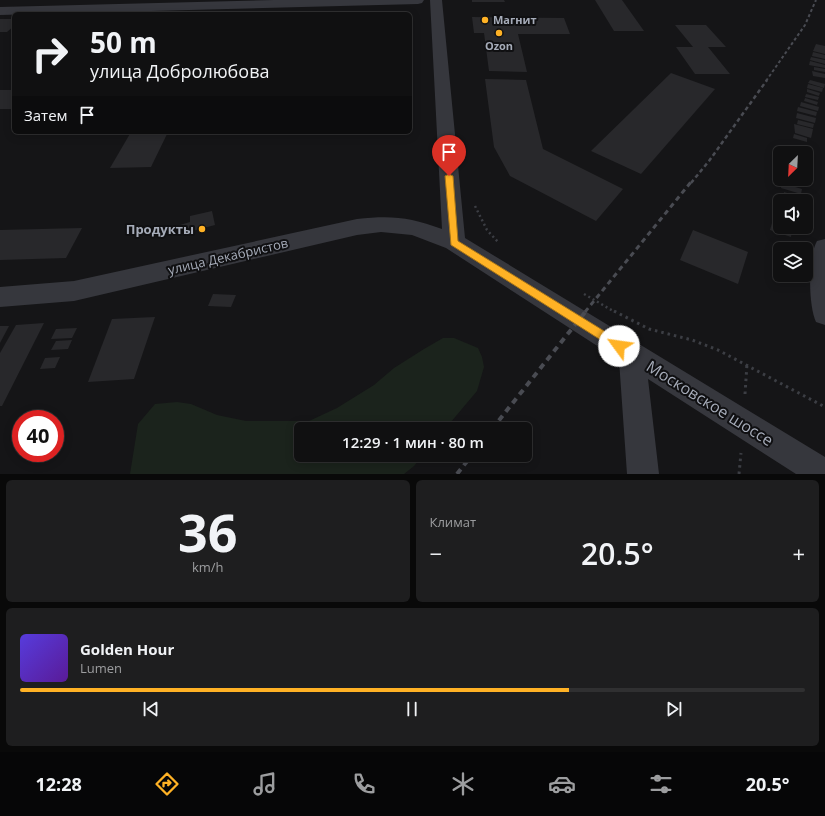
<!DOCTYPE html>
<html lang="ru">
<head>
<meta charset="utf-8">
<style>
	:root { --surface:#101011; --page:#1e1e1f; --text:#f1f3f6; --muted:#9c9d9f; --line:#303031; --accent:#ffb225 }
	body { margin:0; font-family:"Open Sans",sans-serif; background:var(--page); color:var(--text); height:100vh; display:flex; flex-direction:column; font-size:15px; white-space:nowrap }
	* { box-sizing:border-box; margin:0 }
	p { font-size:13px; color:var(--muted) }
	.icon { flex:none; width:22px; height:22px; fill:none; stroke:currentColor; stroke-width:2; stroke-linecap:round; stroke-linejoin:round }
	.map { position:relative; height:474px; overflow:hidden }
	.sheet { display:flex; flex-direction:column; gap:6px; padding:6px; background:#090909; flex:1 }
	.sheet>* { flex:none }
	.top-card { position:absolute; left:12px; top:12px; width:400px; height:122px; border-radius:6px; box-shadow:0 2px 10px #0003,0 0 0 1px var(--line); background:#101011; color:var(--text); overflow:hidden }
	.needle { width:26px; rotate:204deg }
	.buttons { position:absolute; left:773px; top:146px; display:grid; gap:8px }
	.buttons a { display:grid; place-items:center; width:40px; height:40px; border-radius:6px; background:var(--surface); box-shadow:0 2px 10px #0003,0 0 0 1px var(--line); font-size:20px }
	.speed { position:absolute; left:12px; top:410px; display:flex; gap:8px; font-size:20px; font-weight:700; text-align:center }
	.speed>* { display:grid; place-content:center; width:52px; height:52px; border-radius:50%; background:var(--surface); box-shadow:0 2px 10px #0003,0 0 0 1px var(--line); line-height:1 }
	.speed .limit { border:6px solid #d22; background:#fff; color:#111 }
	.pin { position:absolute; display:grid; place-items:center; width:34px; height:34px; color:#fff; margin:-41px -17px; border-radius:50% 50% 50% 0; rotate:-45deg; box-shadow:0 0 4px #0007 }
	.pin .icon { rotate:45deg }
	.me { position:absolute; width:44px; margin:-22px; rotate:301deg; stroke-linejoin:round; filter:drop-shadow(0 0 3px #0008) }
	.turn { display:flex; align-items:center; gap:14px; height:84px; padding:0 12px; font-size:18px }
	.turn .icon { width:52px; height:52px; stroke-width:2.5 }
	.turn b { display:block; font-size:28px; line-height:34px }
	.then { display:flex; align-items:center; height:38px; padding:0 12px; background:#0003; gap:8px; font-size:15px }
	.big { font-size:30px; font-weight:600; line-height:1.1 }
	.sheet .widget { flex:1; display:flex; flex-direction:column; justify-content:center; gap:6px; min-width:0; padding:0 14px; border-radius:6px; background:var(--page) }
	.sheet .dial { align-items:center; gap:0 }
	.dial b { font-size:52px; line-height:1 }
	.song { display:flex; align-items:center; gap:12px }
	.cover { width:48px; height:48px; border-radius:6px; background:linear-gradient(135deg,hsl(250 70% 55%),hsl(270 70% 35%)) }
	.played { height:4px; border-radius:2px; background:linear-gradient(90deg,var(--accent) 70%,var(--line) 70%) }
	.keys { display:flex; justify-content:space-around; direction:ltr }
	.heat { display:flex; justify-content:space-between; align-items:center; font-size:22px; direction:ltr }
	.sheet .tiles { flex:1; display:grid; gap:6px; grid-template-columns:1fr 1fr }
	.widget:last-child { grid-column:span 2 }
	.trip { position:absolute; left:294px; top:422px; width:238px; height:40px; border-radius:6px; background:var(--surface); box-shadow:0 2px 10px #0003,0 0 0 1px var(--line); font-weight:600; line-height:40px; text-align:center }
	.tabs { display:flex; height:64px; justify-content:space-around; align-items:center; background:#060607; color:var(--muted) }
	.tabs .icon { width:28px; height:28px }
	.tabs .active { color:var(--accent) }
	.tabs b { font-size:18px; color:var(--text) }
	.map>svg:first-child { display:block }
	.green { fill:#1b231c }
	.building { fill:#28282b }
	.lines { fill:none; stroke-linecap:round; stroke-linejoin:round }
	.path-far1 { stroke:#3c3e44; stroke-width:2.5; stroke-dasharray:2 3; stroke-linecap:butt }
	.path { stroke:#3c3e44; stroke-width:3; stroke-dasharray:2.5 4; stroke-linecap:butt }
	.minor { fill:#36373d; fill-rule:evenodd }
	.rail-far3 { stroke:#494b52; stroke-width:2; stroke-dasharray:3 2.5; stroke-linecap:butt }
	.rail-far2 { stroke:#494b52; stroke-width:2.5; stroke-dasharray:4 3; stroke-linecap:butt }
	.rail-far1 { stroke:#494b52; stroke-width:3; stroke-dasharray:5 4; stroke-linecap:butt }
	.rail { stroke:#494b52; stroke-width:4; stroke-dasharray:6 5; stroke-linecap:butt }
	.route { fill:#ffb225; stroke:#a67418 }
	.poi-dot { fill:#ffb225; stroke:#101012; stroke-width:1.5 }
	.labels { text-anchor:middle; stroke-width:4; stroke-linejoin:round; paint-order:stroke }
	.far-poi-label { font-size:11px; font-weight:bold; fill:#a6acb9; stroke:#101012; text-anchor:start }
	.poi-label { font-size:13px; font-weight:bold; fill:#a6acb9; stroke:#101012; text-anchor:end }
	.street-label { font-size:13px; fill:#a6acb9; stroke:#101012 }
	.near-street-label { font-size:16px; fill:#a6acb9; stroke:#101012 }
</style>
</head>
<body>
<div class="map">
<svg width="825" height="474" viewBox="0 0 825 474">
	<rect width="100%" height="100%" fill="#151517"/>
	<!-- green -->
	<polygon class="green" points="443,338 454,338 478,348 482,357 484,367 477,391 445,429 301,429 301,455 423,455 414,466 404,474 130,474 138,424 155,404 177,402 191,404 217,415 246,421 309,421 337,408 374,385 394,368 424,349"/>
	<!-- building -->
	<g class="building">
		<polygon points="472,0 504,0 505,2 472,2"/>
		<polygon points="595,0 622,0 644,31 614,31"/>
		<polygon points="472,17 564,18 570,34 518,34 527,72 489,71 484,33 474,33"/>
		<polygon points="0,19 14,19 14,26 7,32 0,32"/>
		<polygon points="675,25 706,25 726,47 708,47 730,74 695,74 676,47 693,47"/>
		<polygon points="816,44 825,46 825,54 813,51"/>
		<polygon points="813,52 825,55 825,59 812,56"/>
		<polygon points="811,57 825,60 825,64 810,60"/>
		<polygon points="810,61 825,65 825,68 809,65"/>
		<polygon points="814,67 825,69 825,72 814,70"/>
		<polygon points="812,71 825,74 825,78 813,76"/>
		<polygon points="671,73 715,89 641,174 591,151"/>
		<polygon points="485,79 526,80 543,149 623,189 596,221 510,176 494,147"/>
		<polygon points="810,80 825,84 824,88 808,83"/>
		<polygon points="808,84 823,88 822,92 807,88"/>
		<polygon points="807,89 820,93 819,96 807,92"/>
		<rect x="0" y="90" width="14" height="19"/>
		<polygon points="806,94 819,97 818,100 805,97"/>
		<polygon points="805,98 818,102 817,105 804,101"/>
		<polygon points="801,102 819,107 818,111 800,106"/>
		<polygon points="798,107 817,112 816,116 797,111"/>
		<polygon points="797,113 816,118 815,123 796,118"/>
		<polygon points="798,120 814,124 813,128 797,124"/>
		<polygon points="794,124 813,129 812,134 800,131 812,134 811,138 795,133"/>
		<polygon points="131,132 168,132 151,167 110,168"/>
		<polygon points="794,134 807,138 807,142 793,138"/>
		<polygon points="789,145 807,150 807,153 799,153 788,150"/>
		<polygon points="782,183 802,189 801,194 781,188"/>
		<polygon points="784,192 807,199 806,201 789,201 783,199"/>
		<polygon points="212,211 215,225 181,234 180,225 190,222 190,216"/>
		<polygon points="772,223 780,225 780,227 792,229 791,237 770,230"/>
		<polygon points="82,228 66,258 0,260 0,230"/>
		<polygon points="693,230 748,252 738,284 680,260"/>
		<polygon points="213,294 236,295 231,307 208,306"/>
		<polygon points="155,317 134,379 88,382 112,319"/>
		<polygon points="44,323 2,406 0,406 0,353 16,325"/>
		<polygon points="0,326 9,326 0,343"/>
		<polygon points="77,328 72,338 51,339 56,329"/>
		<polygon points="72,340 68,349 51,350 56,341"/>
		<polygon points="60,357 55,368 40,369 45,358"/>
	</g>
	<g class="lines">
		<!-- path-far1 -->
		<g class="path-far1">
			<polyline points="475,206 487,230 498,242"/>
			<polyline points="584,294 615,312"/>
		</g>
		<!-- path -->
		<g class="path">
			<polyline points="614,311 649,329 692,340 718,350 825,407"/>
			<polyline points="745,394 747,364"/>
			<polyline points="739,474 741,453"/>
		</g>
		<!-- minor -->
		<g class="minor">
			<polygon points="274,0 424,0 422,3 418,4 0,15 0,7"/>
			<path d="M430,0H442L465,238L825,457V474H796L648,379L659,474H627L619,360L446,248L412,235L381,232L357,235L74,301L0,307V287L74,281L357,219C391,215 410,217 442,229Z"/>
			<path d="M825,239V325L816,322C808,305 808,257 817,241Z"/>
		</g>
		<!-- rail-far3 -->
		<polyline class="rail-far3" points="766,81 805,25 816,0"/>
		<!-- rail-far2 -->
		<polyline class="rail-far2" points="691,183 709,161 767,80"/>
		<!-- rail-far1 -->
		<polyline class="rail-far1" points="585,312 691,182"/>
		<!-- rail -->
		<g class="rail">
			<polyline points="492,429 586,311"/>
			<polyline points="457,474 472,455"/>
		</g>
	</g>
	<!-- route -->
	<polygon class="route" points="449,174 453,176 458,241 622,342 624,346 622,349 619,350 615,349 451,245 445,176"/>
	<!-- markers -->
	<g class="poi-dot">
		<circle cx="485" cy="20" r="4"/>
		<circle cx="499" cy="33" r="4"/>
		<circle cx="202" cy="229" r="4"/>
	</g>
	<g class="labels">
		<!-- far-poi labels -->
		<g class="far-poi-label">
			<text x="493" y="24">Магнит</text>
			<text x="499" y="50" text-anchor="middle">Ozon</text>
		</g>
		<!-- poi labels -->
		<g class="poi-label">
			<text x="194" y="234">Продукты</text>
		</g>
		<!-- street labels -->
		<g class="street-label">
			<text transform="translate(228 256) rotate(-13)" y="5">улица Декабристов</text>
		</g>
		<!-- near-street labels -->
		<g class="near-street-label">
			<text transform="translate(710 403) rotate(32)" y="6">Московское шоссе</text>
		</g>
	</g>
</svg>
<div class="buttons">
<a><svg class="needle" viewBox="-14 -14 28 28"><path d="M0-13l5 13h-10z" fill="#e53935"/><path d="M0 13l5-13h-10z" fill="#9c9d9f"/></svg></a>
<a><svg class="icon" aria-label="sound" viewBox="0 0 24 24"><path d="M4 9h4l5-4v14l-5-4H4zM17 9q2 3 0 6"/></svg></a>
<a><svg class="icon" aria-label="layers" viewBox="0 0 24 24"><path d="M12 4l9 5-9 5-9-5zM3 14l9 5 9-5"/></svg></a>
</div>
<div class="speed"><div class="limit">40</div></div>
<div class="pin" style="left:449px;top:176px;background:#d93025"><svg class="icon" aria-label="arrive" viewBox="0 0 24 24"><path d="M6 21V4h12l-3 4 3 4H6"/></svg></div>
<svg class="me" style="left:619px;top:346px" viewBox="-20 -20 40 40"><circle r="19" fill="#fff"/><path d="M0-13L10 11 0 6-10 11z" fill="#ffb225"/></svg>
<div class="trip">12:29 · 1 мин · 80 m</div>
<div class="top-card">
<div class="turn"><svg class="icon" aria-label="right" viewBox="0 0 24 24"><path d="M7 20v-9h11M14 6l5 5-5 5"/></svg><div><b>50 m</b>улица Добролюбова</div></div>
<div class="then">Затем<svg class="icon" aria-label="arrive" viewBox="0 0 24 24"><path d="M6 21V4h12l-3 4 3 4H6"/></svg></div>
</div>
</div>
<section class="sheet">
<div class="tiles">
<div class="widget dial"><b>36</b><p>km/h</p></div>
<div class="widget"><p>Климат</p>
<div class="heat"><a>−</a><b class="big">20.5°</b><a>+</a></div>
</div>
<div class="widget">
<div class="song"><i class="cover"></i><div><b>Golden Hour</b><p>Lumen</p></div></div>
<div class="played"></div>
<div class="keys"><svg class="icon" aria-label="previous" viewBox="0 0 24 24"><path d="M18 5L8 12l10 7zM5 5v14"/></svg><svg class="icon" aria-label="pause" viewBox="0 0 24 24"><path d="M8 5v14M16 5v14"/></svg><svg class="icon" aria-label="next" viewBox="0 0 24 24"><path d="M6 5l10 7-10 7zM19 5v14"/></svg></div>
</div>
</div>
</section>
<nav class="tabs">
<b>12:28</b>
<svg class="icon active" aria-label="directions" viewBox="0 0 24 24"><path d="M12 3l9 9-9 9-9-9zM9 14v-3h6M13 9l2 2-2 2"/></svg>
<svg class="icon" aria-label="music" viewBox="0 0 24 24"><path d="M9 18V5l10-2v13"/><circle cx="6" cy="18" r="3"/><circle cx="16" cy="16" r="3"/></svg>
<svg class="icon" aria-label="phone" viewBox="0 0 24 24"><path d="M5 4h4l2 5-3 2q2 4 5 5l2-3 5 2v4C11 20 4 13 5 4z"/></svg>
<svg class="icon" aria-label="climate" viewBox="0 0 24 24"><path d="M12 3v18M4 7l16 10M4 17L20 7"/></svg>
<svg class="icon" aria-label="car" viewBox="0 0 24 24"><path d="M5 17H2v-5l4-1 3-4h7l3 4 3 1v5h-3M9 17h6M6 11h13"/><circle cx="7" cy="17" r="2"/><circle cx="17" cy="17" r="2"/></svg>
<svg class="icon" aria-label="filters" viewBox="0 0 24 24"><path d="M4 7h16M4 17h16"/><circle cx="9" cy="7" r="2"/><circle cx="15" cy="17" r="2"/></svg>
<b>20.5°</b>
</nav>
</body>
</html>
